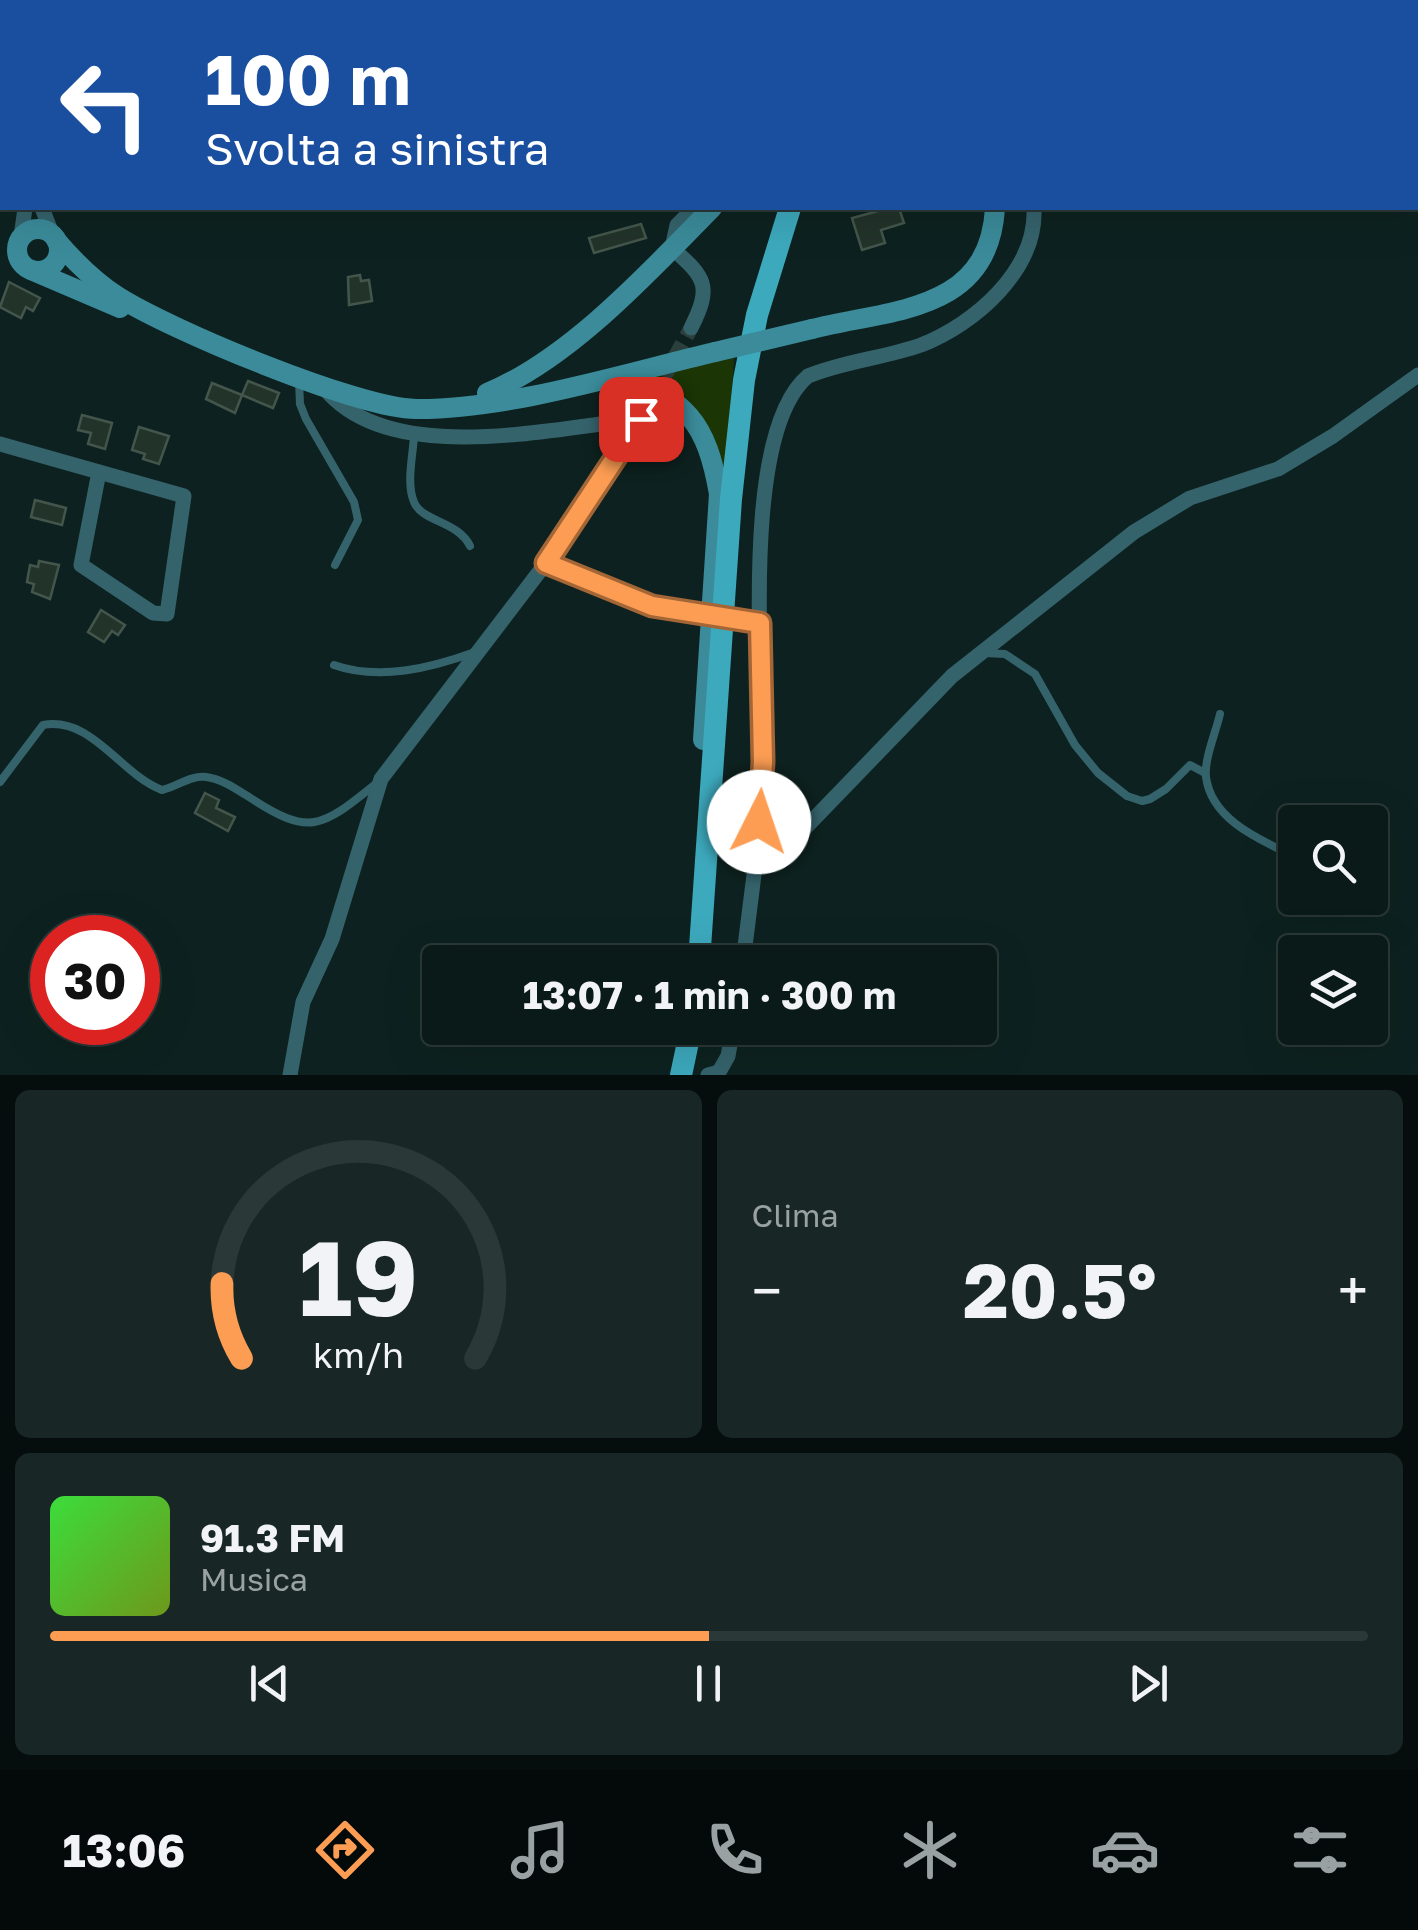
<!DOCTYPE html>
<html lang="it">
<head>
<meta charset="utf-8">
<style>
	:root { --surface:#0a1a18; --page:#182725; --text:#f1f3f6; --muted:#99a1a2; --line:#2a3837; --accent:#fc9d53 }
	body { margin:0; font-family:"Golos Text",sans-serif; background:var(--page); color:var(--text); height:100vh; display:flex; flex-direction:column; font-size:38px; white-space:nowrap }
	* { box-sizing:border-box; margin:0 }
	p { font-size:32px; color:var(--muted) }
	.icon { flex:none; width:55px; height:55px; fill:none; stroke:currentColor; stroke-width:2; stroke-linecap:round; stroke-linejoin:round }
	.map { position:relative; height:1075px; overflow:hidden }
	.details { display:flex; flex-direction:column; gap:15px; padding:15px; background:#060e0d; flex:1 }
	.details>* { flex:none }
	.banner { position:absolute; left:0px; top:0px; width:1420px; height:210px; box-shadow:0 10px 40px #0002,0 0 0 2px var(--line); background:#1a4fa0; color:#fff; overflow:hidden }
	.fabs { position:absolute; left:1278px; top:805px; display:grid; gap:20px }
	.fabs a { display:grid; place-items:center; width:110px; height:110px; border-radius:10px; background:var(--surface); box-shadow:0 10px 40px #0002,0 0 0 2px var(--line); font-size:50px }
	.speed { position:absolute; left:30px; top:915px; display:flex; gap:20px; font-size:50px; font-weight:700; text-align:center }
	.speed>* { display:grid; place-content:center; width:130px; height:130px; border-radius:50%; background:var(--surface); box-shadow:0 10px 40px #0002,0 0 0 2px var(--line); line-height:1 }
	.speed .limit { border:15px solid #d22; background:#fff; color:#111 }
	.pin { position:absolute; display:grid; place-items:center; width:85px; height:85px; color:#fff; margin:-42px; border-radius:20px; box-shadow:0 5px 15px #0006 }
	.me { position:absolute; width:110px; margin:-55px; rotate:4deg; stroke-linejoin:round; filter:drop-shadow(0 0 8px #0008) }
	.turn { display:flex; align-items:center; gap:35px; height:210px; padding:0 40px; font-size:45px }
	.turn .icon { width:130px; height:130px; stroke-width:2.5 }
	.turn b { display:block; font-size:70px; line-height:85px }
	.big { font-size:75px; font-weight:700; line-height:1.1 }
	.details .card { flex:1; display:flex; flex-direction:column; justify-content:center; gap:15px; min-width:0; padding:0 35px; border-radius:15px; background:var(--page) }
	.details .dial { align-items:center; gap:0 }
	.dial svg { height:260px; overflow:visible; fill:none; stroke:var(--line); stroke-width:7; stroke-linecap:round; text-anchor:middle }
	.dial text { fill:var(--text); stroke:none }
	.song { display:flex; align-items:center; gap:30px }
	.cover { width:120px; height:120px; border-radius:15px; background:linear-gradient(135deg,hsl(120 70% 55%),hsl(80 70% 35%)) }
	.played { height:10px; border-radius:5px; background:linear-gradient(90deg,var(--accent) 50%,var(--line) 50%) }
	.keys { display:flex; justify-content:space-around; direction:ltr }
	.heat { display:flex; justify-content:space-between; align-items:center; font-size:55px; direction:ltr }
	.details .tiles { flex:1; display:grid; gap:15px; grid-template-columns:1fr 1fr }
	.card:last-child { grid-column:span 2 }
	.trip { position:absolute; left:422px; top:945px; width:575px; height:100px; border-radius:10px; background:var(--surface); box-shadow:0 10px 40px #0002,0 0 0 2px var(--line); font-weight:700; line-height:100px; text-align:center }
	.tab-bar { display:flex; height:160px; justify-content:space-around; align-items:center; background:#040a0a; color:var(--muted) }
	.tab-bar .icon { width:70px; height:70px }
	.tab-bar .on { color:var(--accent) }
	.tab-bar b { font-size:45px; color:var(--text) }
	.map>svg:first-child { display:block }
	.green { fill:#1b3505 }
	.building { fill:#22332a; stroke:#44564c; stroke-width:2.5 }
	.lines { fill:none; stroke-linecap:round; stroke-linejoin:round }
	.street-tunnel { stroke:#2b3f3d; stroke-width:15; stroke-dasharray:15 8; stroke-linecap:butt }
	.path { stroke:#5a6b69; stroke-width:2.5; stroke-dasharray:10 5; stroke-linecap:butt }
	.lane { stroke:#35636c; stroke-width:8 }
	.street { stroke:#35636c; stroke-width:15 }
	.secondary { stroke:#3b8b9a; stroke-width:20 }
	.primary { stroke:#3da9bd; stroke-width:22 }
	.street-bridge { stroke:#35636c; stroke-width:15 }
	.secondary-bridge { stroke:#3b8b9a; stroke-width:20 }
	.route-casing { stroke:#a46636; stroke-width:25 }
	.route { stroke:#fc9d53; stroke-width:18 }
</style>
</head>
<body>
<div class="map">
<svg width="1418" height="1075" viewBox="0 0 1418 1075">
	<rect width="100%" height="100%" fill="#0d2220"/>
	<!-- green -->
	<polygon class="green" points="734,358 726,472 713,439 649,379 650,375"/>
	<!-- building -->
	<g class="building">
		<polygon points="889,208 899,208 904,223 881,230 885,243 862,250 852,218"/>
		<polygon points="641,224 646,238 594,253 589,238"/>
		<polygon points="360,275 361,281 369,280 372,301 349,305 348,277"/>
		<polygon points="9,282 40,298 33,311 26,307 21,318 0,307"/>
		<polygon points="248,381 279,393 273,408 242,395"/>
		<polygon points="212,383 242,395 235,413 206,399"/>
		<polygon points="82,415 112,423 105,449 88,444 91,433 78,430"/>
		<polygon points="139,427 169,436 159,464 143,459 145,454 132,450"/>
		<polygon points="35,500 66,508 62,525 31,517"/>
		<polygon points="39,561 59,565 50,599 32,592 34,584 27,582 30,565 38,567"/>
		<polygon points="101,610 125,625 118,635 112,631 104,642 88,632"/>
		<polygon points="205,793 219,800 216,808 235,817 228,831 195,813"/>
	</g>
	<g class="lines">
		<!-- street-tunnel -->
		<polyline class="street-tunnel" points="653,397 691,328"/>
		<!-- path -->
		<polyline class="path" points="590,2 591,0"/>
		<!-- lane -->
		<g class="lane">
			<polyline points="299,381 300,404 306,419 354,502 358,520 335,565"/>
			<path d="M414,436C413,455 406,483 414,502C422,522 458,521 470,546"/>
			<polyline points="985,653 1005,654 1035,674 1075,745 1098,773 1127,796 1142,801 1150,799 1166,789 1190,765 1205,773"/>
			<path d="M334,665C379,681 431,668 475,652"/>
			<path d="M1220,714C1216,732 1204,759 1206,777C1211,817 1254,837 1285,852"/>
			<path d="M0,782L43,725C92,716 120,774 162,790C178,786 191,775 206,777C222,779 236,789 249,797C311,838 322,827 378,782"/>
		</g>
		<!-- street -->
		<g class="street">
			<polyline points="205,2 205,0"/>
			<polyline points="773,2 773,0"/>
			<polyline points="848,2 851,0"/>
			<polyline points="969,2 971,0"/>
			<polyline points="42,208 53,236"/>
			<path d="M1034,208C1037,270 975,324 921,345C884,358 844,361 808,376C740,433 763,672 763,759C763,790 759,821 757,851L771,858L781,853L952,676L1134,532L1190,498L1278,469L1333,436L1418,375"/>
			<polyline points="21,237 25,208"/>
			<path d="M691,328C712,286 706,278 672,248L677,225L694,208"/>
			<path d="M322,385C384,469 551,428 641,419"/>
			<polyline points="0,444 184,496 167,614 153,613 81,565 99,472"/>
			<polyline points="546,563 653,607 689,614"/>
			<polyline points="743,962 757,851"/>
			<polyline points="290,1075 303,1002 332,939 381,779 546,563 651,400"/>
			<polyline points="708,1075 719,1072 728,1056 733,1028"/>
		</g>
		<!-- secondary -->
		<g class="secondary">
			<polyline points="901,2 903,0"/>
			<polyline points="929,2 931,0"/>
			<circle cx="38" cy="250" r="21"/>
			<path d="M56,240C74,261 94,281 117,296C170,330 357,408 416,409C508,410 625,373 715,352"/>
			<polyline points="31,270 120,308"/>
			<path d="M812,329C891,309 989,313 995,208"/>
			<path d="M617,377C687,397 707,424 719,494L703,740"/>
			<path d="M487,393C570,359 650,271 712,208"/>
		</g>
		<!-- primary -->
		<g class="primary">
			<polyline points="914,2 916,0"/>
			<polyline points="699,962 731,499 744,380 757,315 790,208"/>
			<polyline points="681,1075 691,1028"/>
		</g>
		<!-- street-bridge -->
		<polyline class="street-bridge" points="689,614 740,619"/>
		<!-- secondary-bridge -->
		<polyline class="secondary-bridge" points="715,352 812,329"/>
	</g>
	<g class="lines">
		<defs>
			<polyline id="route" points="641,419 546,563 652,606 760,623 763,762 759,822"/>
		</defs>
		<!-- route casing -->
		<use href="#route" class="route-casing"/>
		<!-- route -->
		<use href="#route" class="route"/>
	</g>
</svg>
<div class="fabs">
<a><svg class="icon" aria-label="search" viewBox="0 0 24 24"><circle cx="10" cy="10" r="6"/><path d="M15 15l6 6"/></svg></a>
<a><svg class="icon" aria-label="layers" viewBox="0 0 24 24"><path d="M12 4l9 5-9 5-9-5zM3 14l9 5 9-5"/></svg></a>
</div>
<div class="speed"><div class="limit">30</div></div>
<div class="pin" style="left:641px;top:419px;background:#d93025"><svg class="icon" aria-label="arrive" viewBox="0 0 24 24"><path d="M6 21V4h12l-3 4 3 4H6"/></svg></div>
<svg class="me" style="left:759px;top:822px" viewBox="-20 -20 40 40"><circle r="19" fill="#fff"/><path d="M0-13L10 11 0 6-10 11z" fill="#fc9d53"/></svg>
<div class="trip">13:07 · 1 min · 300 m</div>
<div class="banner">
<div class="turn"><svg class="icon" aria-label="left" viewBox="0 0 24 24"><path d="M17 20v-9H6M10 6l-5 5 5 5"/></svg><div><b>100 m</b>Svolta a sinistra</div></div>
</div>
</div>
<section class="details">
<div class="tiles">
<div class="card dial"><svg viewBox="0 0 100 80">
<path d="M14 69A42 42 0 1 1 86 69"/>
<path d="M14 69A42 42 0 0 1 8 46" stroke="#fc9d53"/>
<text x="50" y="56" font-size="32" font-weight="700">19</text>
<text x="50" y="72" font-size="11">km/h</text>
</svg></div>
<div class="card"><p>Clima</p>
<div class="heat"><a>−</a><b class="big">20.5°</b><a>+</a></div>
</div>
<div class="card">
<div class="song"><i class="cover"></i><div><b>91.3 FM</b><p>Musica</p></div></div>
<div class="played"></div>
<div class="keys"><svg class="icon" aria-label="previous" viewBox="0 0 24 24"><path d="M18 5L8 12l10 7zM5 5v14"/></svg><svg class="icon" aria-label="pause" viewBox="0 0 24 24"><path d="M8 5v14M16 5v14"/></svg><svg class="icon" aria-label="next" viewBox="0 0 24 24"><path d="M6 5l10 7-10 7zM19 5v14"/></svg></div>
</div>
</div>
</section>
<nav class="tab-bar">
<b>13:06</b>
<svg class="icon on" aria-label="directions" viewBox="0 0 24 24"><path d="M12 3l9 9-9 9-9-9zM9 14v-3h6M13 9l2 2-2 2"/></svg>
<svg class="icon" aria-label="music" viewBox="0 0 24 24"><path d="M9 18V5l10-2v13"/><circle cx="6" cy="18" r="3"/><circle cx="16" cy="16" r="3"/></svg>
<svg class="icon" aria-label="phone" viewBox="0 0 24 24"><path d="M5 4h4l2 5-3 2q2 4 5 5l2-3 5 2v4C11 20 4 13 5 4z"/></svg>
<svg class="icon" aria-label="climate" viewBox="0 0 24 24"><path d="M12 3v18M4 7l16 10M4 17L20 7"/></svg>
<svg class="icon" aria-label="car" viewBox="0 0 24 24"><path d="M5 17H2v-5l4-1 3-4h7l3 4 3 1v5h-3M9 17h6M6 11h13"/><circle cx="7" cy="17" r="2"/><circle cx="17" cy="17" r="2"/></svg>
<svg class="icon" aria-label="filters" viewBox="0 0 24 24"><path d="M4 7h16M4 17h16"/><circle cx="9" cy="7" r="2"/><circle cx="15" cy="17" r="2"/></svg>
</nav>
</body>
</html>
